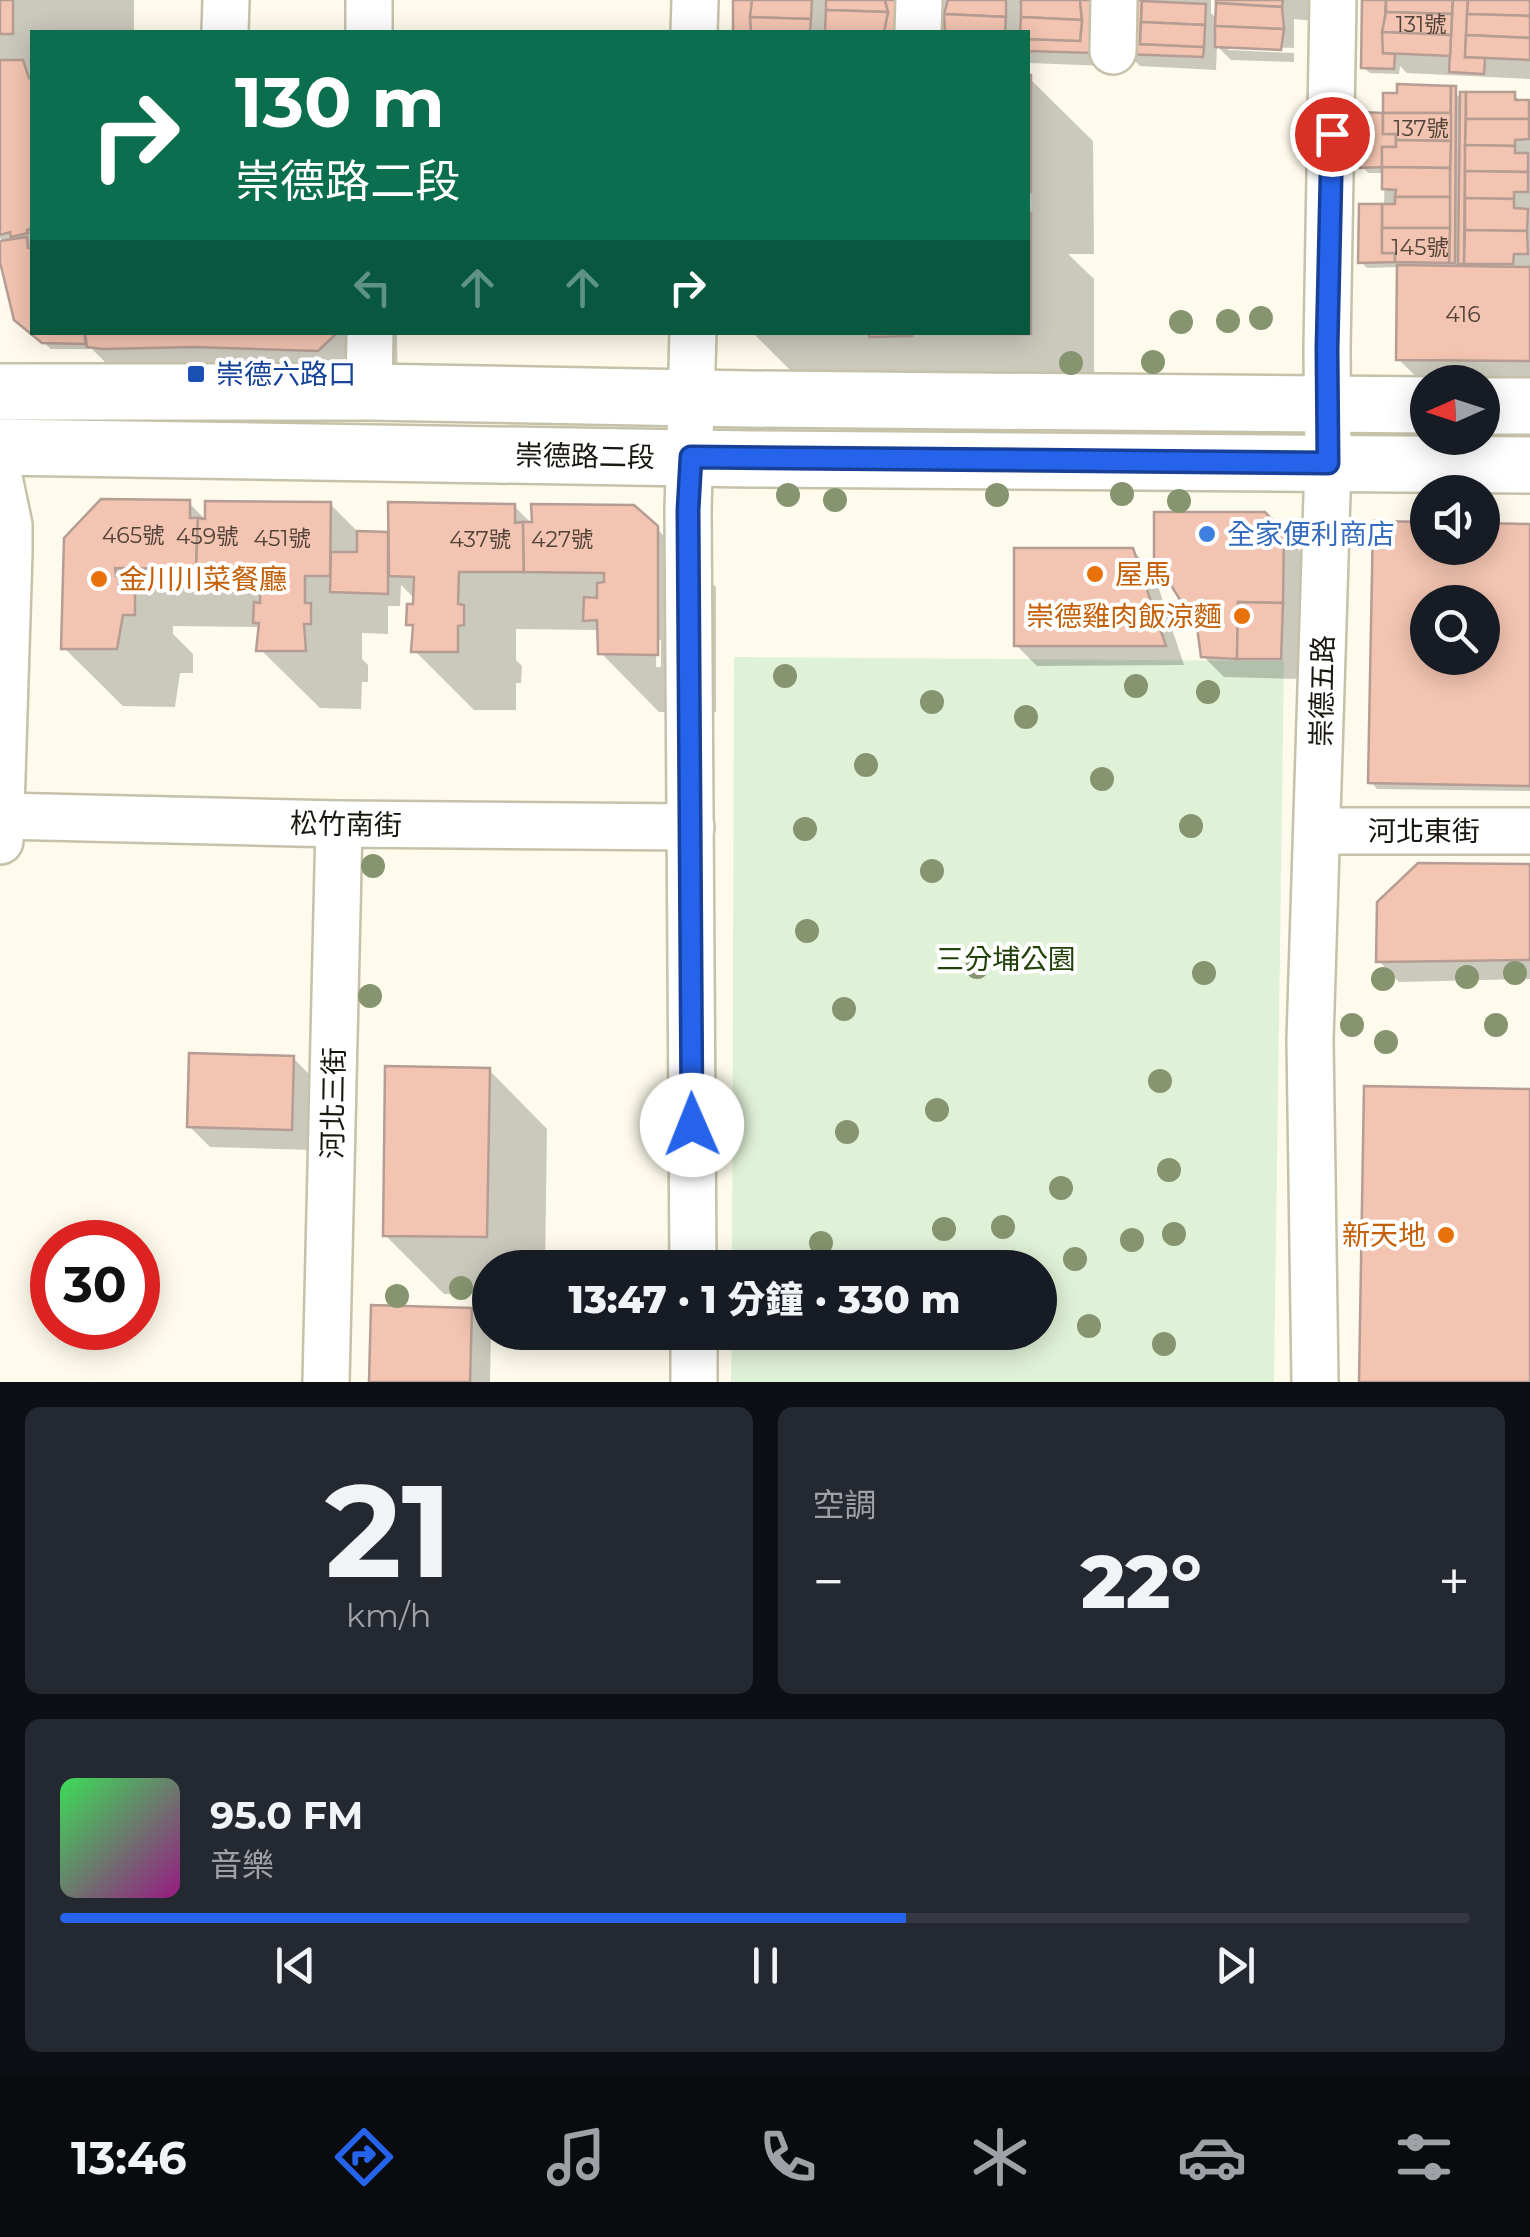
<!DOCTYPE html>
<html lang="zh-TW">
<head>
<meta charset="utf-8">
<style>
	:root { --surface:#171b24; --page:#242831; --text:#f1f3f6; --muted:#9ea1a6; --line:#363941; --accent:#2563eb }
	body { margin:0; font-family:Montserrat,"Noto Sans TC",sans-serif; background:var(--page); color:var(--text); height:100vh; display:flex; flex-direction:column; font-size:38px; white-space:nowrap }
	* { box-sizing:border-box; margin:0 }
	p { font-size:32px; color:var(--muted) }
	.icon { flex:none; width:55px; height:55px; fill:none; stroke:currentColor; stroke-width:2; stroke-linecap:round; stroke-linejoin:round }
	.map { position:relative; height:1382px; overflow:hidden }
	.drawer { display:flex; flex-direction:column; gap:25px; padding:25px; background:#0d0f14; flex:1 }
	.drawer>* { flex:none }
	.guide { position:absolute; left:30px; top:30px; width:1000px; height:305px; border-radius:0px; box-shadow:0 5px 25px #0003; background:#0b6e4f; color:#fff; overflow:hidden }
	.needle { width:65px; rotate:267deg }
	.controls { position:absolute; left:1410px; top:365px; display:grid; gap:20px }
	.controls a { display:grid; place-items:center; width:90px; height:90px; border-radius:50%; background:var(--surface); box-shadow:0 5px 25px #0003; font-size:50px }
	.speed { position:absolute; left:30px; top:1220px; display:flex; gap:20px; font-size:50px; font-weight:700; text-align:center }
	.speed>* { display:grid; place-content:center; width:130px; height:130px; border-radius:50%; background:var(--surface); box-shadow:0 5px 25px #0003; line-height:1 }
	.speed .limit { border:15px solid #d22; background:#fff; color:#111 }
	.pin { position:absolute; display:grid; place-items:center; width:85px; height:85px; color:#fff; margin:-42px; border:5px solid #fff; border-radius:50%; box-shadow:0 2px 10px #0007 }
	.me { position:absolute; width:110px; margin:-55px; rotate:359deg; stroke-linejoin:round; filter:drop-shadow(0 0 8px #0008) }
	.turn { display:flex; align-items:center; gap:35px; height:210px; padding:0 40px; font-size:45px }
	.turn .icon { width:130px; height:130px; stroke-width:2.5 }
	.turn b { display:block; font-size:70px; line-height:85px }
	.lanes { display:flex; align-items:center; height:95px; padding:0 40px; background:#0003; justify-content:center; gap:50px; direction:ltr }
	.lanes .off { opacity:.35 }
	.big { font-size:75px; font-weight:800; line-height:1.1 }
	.drawer .tile { flex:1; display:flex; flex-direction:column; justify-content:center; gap:15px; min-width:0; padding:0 35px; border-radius:15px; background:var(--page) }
	.drawer .dial { align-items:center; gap:0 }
	.dial b { font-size:130px; line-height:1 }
	.song { display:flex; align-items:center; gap:30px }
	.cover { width:120px; height:120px; border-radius:15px; background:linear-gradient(135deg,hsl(130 70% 55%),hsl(310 70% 35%)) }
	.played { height:10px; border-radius:5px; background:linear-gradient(90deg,var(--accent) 60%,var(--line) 60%) }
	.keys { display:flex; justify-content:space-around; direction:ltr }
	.heat { display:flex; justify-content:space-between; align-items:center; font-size:55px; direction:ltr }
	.drawer .tiles { flex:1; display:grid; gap:25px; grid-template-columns:1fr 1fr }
	.tile:last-child { grid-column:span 2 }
	.trip { position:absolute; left:472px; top:1250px; width:585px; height:100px; border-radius:50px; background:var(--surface); box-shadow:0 5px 25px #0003; font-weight:800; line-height:100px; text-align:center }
	.menu { display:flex; height:160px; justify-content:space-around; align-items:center; background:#090b0e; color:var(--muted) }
	.menu .icon { width:70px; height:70px }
	.menu .current { color:var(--accent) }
	.menu b { font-size:45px; color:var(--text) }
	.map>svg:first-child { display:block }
	.green { fill:#dff1d6 }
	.shadow { fill:#0003; fill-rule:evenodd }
	.building { fill:#f3c4b1; stroke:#b69d93; stroke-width:2.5; fill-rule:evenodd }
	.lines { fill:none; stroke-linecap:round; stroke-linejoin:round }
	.minor-casing { stroke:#c6c1a9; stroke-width:50 }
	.major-casing { stroke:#c6c1a9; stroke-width:60 }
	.minor { stroke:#fff; stroke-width:45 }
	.major { stroke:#fff; stroke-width:55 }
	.tree { fill:#86956f }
	.route-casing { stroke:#184099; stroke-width:25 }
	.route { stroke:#2563eb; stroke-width:18 }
	.transit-dot { fill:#1a4fb4; stroke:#fff; stroke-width:4 }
	.shop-dot { fill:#3f7fe0; stroke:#fff; stroke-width:4 }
	.food-dot { fill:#e8710a; stroke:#fff; stroke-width:4 }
	.labels { text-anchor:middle; stroke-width:8; stroke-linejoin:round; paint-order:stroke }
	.number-label { font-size:22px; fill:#504238 }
	.transit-label { font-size:28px; fill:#164399; stroke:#fff; text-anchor:start }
	.street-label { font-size:28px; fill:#19170f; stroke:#fff }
	.shop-label { font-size:28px; fill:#366cbe; stroke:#fff; text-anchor:start }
	.food-label { font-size:28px; fill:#c56008; stroke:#fff; text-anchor:start }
	.park-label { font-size:28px; fill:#234209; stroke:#fff }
</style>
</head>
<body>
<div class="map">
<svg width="1530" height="1382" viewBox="0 0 1530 1382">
	<rect width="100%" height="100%" fill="#fefbec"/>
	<!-- green -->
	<polygon class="green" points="734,657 1284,661 1274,1382 731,1382 732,1333 1040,1332 1040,1268 732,1267"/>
	<!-- shadow -->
	<g class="shadow">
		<polygon points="0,0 134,0 134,32 32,32 32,332 397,332 398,398 152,409 92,349 51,349 24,326 0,251 0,244 5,243 0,238"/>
		<polygon points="736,0 915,0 913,32 736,32"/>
		<polygon points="934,0 1094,0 1107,66 1030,63 1028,32 932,32"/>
		<path d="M1129,0H1211V13L1218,20L1219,0H1315L1314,21L1294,19V62L1231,60L1217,46L1216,70L1140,66L1127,53ZM1228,45L1294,48V53L1228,50Z"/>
		<polygon points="1365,0 1530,0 1530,79 1407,73 1400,66 1399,74 1370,73 1363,67"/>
		<polygon points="1028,77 1093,141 1094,254 1068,254 1094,279 1094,397 815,395 752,332 1028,332"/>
		<polygon points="1450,88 1463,101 1463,94 1514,95 1522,102 1530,104 1530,418 1482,382 1428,382 1428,388 1398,359 1399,267 1367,268 1361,262 1388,207 1384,203 1385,173 1368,173 1362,166 1382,115"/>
		<path d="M189,503L208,522L330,504L360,534H391L514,506L534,526L656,528L716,587V712H659L601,653L600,634L596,630L516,629V660L522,666L521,683H516V710H474L415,651L416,631L409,624L416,600L401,585L400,606H388V634L362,633V659L368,665V682H362L361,709L320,708L261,650L260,627L173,626V634L193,654V673H180L175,707L123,706L64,648L66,539ZM656,640H661V667H656Z"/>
		<polygon points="1264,515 1304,555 1301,679 1224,677 1203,656"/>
		<path d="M1530,526V791L1377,789L1371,782L1428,548H1482ZM1428,602H1482V658H1428Z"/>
		<polygon points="1132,550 1153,571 1184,665 1037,666 1016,645"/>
		<polygon points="1530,866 1530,979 1399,982 1379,961"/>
		<polygon points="293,1058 314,1079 312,1150 210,1147 189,1126"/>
		<polygon points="489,1070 547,1129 545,1268 490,1268 490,1294 444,1294 385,1235"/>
		<polygon points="471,1311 491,1332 490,1382 371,1382"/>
	</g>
	<!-- building -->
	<g class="building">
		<rect x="0" y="0" width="13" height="34"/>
		<polygon points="733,0 752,0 751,32 733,32"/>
		<polygon points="752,0 812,0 811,19 750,17"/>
		<polygon points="826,0 885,0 888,12 826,10"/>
		<polygon points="885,0 901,0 900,32 884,32 888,12"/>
		<polygon points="948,0 1006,0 1006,17 944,14"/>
		<polygon points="1021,0 1080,0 1082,20 1021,17"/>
		<polygon points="1080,0 1096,0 1094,53 1028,51 1028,39 1080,41 1082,21"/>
		<polygon points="1126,0 1142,0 1140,44 1204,47 1203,57 1124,54"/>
		<polygon points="1216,0 1283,0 1282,7 1216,3"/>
		<polygon points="1362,0 1386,0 1383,53 1395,54 1394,69 1361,68"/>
		<polygon points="1386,0 1453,0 1452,14 1386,12"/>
		<polygon points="1453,0 1468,0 1465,57 1485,58 1484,74 1449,72"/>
		<polygon points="1468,0 1530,0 1530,16 1467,14"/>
		<polygon points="1142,1 1206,4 1205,25 1141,22"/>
		<polygon points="1216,3 1282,7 1284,29 1215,26"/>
		<polygon points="826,10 888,12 884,32 825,32"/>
		<polygon points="1386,12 1452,14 1451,35 1382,32"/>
		<polygon points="944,14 1006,17 1005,32 945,32"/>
		<polygon points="1467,14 1530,16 1530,38 1466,35"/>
		<polygon points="750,17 811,19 810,32 751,32"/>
		<polygon points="1021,17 1082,20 1080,41 1028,39 1028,32 1020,32"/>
		<polygon points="1141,22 1205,25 1204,47 1140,44"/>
		<polygon points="1215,26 1284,29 1281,50 1215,47"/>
		<polygon points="1382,32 1451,35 1450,56 1383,53"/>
		<polygon points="1466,35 1530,38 1530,60 1465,57"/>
		<polygon points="0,60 23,60 29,78 32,76 32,228 27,230 28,233 11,237 10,232 0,235"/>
		<rect x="1028" y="75" width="3" height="117"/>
		<polygon points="1397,84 1451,86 1451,113 1383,113 1383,93 1397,93"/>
		<polygon points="1451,86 1456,86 1455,263 1449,263"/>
		<polygon points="1460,92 1466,92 1464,264 1458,264"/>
		<polygon points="1466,92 1515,92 1515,100 1529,100 1529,119 1466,119"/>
		<polygon points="1360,112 1383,113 1383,134 1396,134 1396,147 1382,147 1382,167 1360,168"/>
		<polygon points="1383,113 1451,113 1451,141 1396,140 1396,134 1383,134"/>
		<polygon points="1466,119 1529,119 1529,139 1515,140 1515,146 1465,145"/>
		<polygon points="1396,140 1451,141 1450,168 1382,167 1382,147 1396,147"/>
		<polygon points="1465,145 1515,146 1515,153 1528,153 1528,172 1465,171"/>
		<polygon points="1382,167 1450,168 1450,197 1395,197 1396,190 1382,189"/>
		<polygon points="1465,171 1528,172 1528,192 1514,192 1514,199 1465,198"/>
		<polygon points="1395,197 1450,197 1450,228 1382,228 1382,204 1395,204"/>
		<polygon points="1465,198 1514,199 1514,208 1528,209 1527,231 1465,230"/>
		<polygon points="1359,204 1382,204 1382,253 1395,253 1395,262 1358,263"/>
		<polygon points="1028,213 1031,213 1031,334 911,333 912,336 869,337 869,333 749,333 749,332 1028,332"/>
		<polygon points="1382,228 1450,228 1449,263 1395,262 1395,253 1382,253"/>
		<polygon points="1465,230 1527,231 1528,254 1514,254 1513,264 1464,264"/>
		<polygon points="27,237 28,248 32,248 32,332 85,332 85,344 42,343 14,320 0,262 0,241"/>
		<polygon points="1397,265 1530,267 1530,361 1396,360"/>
		<polygon points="85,332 336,332 336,334 318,351 194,347 103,349 87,347"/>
		<polygon points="101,499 190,500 190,518 198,518 196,569 115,568 116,576 119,576 119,593 135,593 135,615 123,615 117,649 61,649 64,538"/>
		<polygon points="205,501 331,502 330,576 305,576 305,603 311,603 311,624 304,624 306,651 256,651 259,623 253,623 254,602 260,603 261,569 196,569 198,518 205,519"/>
		<polygon points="388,502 515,504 515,523 523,522 524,572 459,572 458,604 464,605 464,625 458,626 458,652 411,652 413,625 406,625 407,604 413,604 414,577 389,576"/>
		<polygon points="531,504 634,505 658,526 658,655 598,654 597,620 583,621 584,597 597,598 597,583 604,582 604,573 524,572 523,522 532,522"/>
		<polygon points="1154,512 1265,512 1284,532 1283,603 1238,602 1237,659 1201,657 1197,627 1154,558"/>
		<path d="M1373,521L1428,522V548H1482V523L1530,524V786L1368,783ZM1428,602H1482V658H1428Z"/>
		<polygon points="357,531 388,532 388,594 330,592 331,552 357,552"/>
		<polygon points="1014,548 1133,548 1166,646 1014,646"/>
		<polygon points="1238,602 1283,603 1281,659 1237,659"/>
		<polygon points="1418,863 1530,864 1530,960 1376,962 1377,902"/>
		<polygon points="189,1053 294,1056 292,1130 187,1127"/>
		<polygon points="385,1066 490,1068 487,1237 383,1236"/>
		<polygon points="1364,1086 1530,1089 1530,1382 1359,1382"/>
		<polygon points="371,1305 472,1308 470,1382 369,1382"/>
	</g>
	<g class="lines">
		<defs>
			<g id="minor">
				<polyline points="369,0 369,32"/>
				<polyline points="225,32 226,0"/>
				<polyline points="694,32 695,0"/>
				<polyline points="918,32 919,0"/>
				<polyline points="1113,51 1114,0"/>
				<polyline points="369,392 370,332"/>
				<polyline points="0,482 9,525 9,552 0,841"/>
				<polyline points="1,816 339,824 691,827"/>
				<polyline points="1319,831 1530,831"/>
				<polyline points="693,1268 688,510 693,332"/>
				<polyline points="694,1332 694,1382"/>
				<polyline points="326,1382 339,824"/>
				<polyline points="1315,1382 1310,1040 1328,463 1327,349 1333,0"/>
			</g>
			<g id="major">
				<polyline points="0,392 369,392 749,399 1428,405"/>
				<polyline points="1482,406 1530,406"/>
				<polyline points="0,447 751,459 1530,465"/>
			</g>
		</defs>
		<!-- minor casing -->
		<use href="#minor" class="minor-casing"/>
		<!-- major casing -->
		<use href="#major" class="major-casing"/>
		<!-- minor -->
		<use href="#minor" class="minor"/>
		<!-- major -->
		<use href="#major" class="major"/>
	</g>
	<!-- trees -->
	<g class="tree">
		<circle cx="1261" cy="318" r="12"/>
		<circle cx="1228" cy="321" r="12"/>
		<circle cx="1181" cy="322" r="12"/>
		<circle cx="1153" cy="362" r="12"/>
		<circle cx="1071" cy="363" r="12"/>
		<circle cx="1122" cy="494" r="12"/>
		<circle cx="788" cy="495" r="12"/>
		<circle cx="997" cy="495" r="12"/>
		<circle cx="835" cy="500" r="12"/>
		<circle cx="1179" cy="501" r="12"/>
		<circle cx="785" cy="676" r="12"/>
		<circle cx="1136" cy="686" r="12"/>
		<circle cx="1208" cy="692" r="12"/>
		<circle cx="932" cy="702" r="12"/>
		<circle cx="1026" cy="717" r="12"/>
		<circle cx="866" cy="765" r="12"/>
		<circle cx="1102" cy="779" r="12"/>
		<circle cx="1191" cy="826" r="12"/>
		<circle cx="805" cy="829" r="12"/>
		<circle cx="373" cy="866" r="12"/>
		<circle cx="932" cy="871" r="12"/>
		<circle cx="807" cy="931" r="12"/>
		<circle cx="977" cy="967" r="12"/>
		<circle cx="1204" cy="973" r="12"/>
		<circle cx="1515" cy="973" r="12"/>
		<circle cx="1467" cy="977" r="12"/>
		<circle cx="1383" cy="979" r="12"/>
		<circle cx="370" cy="996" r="12"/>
		<circle cx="844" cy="1009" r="12"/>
		<circle cx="1352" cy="1025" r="12"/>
		<circle cx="1496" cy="1025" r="12"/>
		<circle cx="1386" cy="1042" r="12"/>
		<circle cx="1160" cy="1081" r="12"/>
		<circle cx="937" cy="1110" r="12"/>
		<circle cx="847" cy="1132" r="12"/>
		<circle cx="1169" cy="1170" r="12"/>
		<circle cx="1061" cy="1188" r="12"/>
		<circle cx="1003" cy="1227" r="12"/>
		<circle cx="944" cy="1229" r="12"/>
		<circle cx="1174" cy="1234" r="12"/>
		<circle cx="1132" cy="1240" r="12"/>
		<circle cx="821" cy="1243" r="12"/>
		<circle cx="1075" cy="1259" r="12"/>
		<circle cx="461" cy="1288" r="12"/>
		<circle cx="397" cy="1296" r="12"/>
		<circle cx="1089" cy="1326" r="12"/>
		<circle cx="1164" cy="1344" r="12"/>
	</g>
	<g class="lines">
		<defs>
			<polyline id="route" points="692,1125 688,510 691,457 1328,463 1327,349 1332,134"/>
		</defs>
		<!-- route casing -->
		<use href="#route" class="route-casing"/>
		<!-- route -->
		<use href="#route" class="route"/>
	</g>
	<!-- markers -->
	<rect class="transit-dot" x="186" y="364" width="20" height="20" rx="5"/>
	<circle class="shop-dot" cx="1207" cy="534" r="10"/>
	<g class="food-dot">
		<circle cx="1095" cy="574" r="10"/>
		<circle cx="99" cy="579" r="10"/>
		<circle cx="1242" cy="616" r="10"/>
		<circle cx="1446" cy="1235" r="10"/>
	</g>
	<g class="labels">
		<!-- number labels -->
		<g class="number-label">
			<text x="1421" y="32">131號</text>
			<text x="1421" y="136">137號</text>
			<text x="1420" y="255">145號</text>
			<text x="1463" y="322">416</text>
			<text x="133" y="543">465號</text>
			<text x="207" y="544">459號</text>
			<text x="282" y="546">451號</text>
			<text x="480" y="547">437號</text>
			<text x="562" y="547">427號</text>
		</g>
		<!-- transit labels -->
		<g class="transit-label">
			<text x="216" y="384">崇德六路口</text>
		</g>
		<!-- street labels -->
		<g class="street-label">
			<text transform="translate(585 456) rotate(1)" y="10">崇德路二段</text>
			<text transform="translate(1322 691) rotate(-89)" y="10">崇德五路</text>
			<text transform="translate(346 824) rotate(1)" y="10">松竹南街</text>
			<text x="1424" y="841">河北東街</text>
			<text transform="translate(333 1103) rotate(-89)" y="10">河北三街</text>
		</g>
		<!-- shop labels -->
		<g class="shop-label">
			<text x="1227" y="544">全家便利商店</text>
		</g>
		<!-- food labels -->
		<g class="food-label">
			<text x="1115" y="584">屋馬</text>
			<text x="119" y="589">金川川菜餐廳</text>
			<text x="1222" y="626" text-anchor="end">崇德雞肉飯涼麵</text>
			<text x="1426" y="1245" text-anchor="end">新天地</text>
		</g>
		<!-- park labels -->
		<g class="park-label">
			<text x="1006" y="969">三分埔公園</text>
		</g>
	</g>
</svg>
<div class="controls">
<a><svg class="needle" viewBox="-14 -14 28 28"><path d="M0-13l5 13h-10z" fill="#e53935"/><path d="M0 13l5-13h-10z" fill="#9ea1a6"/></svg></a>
<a><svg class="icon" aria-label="sound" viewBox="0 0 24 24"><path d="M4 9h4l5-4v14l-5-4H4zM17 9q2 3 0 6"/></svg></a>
<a><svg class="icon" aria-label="search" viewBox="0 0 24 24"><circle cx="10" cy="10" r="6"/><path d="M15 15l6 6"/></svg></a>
</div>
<div class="speed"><div class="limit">30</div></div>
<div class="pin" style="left:1332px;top:134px;background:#d93025"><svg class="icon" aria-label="arrive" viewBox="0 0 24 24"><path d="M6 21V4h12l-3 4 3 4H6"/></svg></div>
<svg class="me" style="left:692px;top:1125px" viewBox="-20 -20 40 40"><circle r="19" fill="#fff"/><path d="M0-13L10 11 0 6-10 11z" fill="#2563eb"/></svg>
<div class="trip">13:47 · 1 分鐘 · 330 m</div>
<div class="guide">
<div class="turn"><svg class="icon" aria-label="right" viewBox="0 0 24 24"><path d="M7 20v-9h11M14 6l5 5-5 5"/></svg><div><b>130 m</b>崇德路二段</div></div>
<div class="lanes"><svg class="icon off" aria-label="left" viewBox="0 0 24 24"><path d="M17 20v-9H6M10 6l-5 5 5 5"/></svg><svg class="icon off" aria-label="ahead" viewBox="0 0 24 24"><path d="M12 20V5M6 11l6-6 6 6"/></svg><svg class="icon off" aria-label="ahead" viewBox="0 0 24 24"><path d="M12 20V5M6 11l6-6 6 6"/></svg><svg class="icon" aria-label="right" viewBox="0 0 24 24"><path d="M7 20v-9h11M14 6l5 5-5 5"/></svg></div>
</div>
</div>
<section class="drawer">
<div class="tiles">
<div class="tile dial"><b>21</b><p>km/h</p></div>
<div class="tile"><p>空調</p>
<div class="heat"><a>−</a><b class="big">22°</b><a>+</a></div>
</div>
<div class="tile">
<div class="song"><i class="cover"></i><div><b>95.0 FM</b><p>音樂</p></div></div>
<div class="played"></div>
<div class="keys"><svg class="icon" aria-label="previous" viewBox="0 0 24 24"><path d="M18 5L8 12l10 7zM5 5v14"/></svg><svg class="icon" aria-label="pause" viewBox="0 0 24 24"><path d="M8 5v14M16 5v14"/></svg><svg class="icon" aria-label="next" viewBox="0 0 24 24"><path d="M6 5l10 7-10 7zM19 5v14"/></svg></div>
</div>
</div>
</section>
<nav class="menu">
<b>13:46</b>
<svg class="icon current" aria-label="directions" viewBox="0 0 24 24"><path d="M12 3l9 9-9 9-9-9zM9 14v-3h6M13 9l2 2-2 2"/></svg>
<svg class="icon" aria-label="music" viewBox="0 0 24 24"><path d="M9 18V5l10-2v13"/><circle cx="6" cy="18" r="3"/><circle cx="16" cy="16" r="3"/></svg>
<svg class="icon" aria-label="phone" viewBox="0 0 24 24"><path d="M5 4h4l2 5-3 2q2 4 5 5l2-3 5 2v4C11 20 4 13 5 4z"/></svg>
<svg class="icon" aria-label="climate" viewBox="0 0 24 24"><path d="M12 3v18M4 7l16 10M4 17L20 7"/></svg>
<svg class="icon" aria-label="car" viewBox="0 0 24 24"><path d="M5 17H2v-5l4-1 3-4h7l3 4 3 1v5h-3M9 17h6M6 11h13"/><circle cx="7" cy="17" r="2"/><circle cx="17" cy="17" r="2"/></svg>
<svg class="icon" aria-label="filters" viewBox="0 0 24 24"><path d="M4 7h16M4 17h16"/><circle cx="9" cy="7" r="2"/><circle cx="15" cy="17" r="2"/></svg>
</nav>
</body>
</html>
